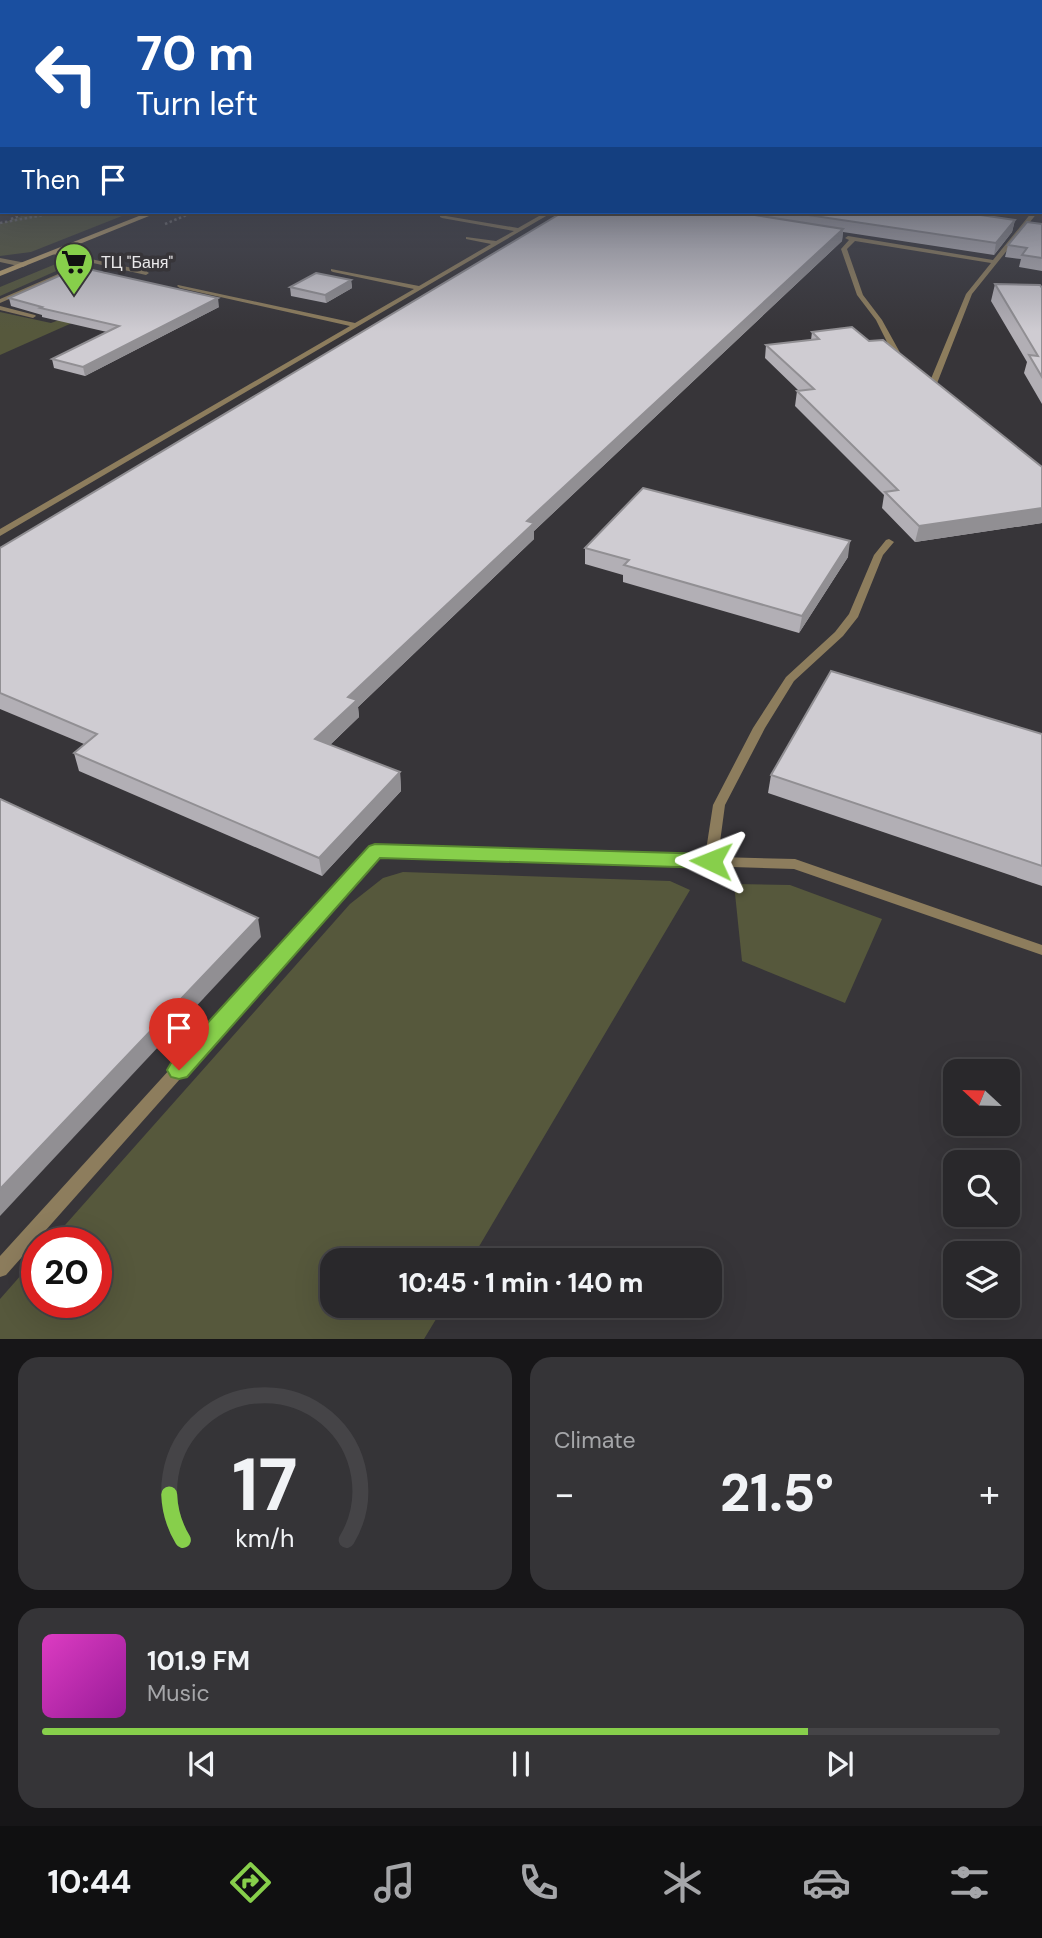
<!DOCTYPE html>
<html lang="en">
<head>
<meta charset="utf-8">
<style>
	:root { --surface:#29282b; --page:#353437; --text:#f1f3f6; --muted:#a5a6a9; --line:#454447; --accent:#87cf4b }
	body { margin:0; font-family:"DM Sans",sans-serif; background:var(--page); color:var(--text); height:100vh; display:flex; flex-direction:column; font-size:26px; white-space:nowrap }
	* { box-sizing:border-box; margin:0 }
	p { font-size:23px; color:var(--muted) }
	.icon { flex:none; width:38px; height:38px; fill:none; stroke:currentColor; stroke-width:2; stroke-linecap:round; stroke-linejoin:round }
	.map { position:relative; height:1339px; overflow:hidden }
	.details { display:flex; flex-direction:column; gap:18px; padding:18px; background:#171618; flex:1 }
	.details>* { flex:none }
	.top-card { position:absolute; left:0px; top:0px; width:1043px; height:214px; box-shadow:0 7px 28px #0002,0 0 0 2px var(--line); background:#1a4fa0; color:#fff; overflow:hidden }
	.needle { width:46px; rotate:292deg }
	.tools { position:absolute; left:943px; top:1059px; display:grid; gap:14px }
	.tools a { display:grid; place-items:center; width:77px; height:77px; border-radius:14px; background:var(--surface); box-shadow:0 7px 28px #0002,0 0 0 2px var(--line); font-size:35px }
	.speed { position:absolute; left:21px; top:1227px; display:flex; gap:14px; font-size:35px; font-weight:700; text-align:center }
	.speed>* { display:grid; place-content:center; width:91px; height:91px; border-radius:50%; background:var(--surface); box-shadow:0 7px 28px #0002,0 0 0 2px var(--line); line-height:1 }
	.speed .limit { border:10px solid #d22; background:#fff; color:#111 }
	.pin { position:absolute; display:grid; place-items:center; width:60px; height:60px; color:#fff; margin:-72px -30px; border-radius:50% 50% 50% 0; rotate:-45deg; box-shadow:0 0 7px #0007 }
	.pin .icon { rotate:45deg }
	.me { position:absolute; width:77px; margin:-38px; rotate:272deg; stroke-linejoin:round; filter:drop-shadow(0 0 5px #0008) }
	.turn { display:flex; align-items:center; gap:24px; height:147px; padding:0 21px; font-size:32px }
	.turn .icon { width:91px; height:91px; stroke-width:2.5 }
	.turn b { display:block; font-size:49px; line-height:60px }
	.then { display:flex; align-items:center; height:66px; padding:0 21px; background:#0003; gap:14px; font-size:26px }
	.big { font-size:52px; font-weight:800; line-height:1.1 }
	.details .widget { flex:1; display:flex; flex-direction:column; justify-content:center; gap:10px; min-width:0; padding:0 24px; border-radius:21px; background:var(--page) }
	.details .dial { align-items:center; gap:0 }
	.dial svg { height:182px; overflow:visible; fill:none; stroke:var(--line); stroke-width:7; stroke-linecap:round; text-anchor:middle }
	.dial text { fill:var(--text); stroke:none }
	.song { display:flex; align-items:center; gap:21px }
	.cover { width:84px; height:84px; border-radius:10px; background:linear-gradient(135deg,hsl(310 70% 55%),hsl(300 70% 35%)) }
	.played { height:7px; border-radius:4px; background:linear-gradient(90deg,var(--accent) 80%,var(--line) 80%) }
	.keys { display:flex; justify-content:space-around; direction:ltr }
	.heat { display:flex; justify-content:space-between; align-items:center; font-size:38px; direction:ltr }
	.details .tiles { flex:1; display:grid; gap:18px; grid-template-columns:1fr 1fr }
	.widget:last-child { grid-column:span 2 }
	.trip { position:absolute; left:320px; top:1248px; width:402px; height:70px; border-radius:21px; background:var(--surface); box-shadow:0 7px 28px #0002,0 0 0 2px var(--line); font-weight:800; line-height:70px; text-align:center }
	.tabs { display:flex; height:112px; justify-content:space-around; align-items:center; background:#101011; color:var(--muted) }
	.tabs .icon { width:49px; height:49px }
	.tabs .current { color:var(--accent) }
	.tabs b { font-size:32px; color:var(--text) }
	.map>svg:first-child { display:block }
	.green { fill:#56583c }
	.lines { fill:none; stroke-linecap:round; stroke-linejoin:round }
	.path { stroke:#757376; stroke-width:2.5; stroke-dasharray:2.5 2.5; stroke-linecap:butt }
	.service { fill:#8d7d5d; fill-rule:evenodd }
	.minor { fill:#8d7d5d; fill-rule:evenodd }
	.tertiary { fill:#8d7d5d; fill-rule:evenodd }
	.secondary { fill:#bea471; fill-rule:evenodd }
	.wall { fill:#b2afb5 }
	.shaded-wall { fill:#918f93 }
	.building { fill:#cfccd2; stroke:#918f93; stroke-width:2 }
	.route { fill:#87cf4b; stroke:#588731; stroke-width:2 }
	.labels { text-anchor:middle; stroke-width:7; stroke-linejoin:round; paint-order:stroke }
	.far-poi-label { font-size:16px; fill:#ebeaec; stroke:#373539; text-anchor:start }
</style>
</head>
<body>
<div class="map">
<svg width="1042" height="1340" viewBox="0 0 1042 1340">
	<rect width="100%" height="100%" fill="#373539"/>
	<!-- green -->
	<g class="green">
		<polygon points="33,212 132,212 31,252 0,256 0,224"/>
		<polygon points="63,261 74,263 0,296 0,287"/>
		<polygon points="0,312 51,323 59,320 72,323 0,355"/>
		<polygon points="403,872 670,881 690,890 471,1260 332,1260 332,1306 444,1306 424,1339 0,1339 0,1299 37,1257 37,1302 96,1302 96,1242 50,1242 350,904 383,878"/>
		<polygon points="734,884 790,885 882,919 845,1003 742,961"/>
	</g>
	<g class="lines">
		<!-- path -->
		<g class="path">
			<polyline points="11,219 29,212"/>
			<polyline points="0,223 60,212"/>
			<polyline points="165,224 194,212"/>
		</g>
		<!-- service -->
		<g class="service">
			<rect x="1041" y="178" width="1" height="4"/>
			<polygon points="1042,201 1042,205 1041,206 1041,202"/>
			<polygon points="546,212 553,212 0,536 0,529 350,326 180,288 177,286 178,285 355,323 414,289 333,272 331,271 331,269 419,286 491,244 466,239 466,237 496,241 514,231 442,218 440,217 440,215 518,228"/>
			<polygon points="1032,212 1038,212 972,294 936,386 929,388 928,386 966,294 991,263 855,241 847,249 863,295 882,320 903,358 899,360 895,358 876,320 857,295 841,249 849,240 845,238 848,236 993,260"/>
			<polygon points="54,251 146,271 149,273 146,275 93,263 0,303 0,299 86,262 52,254 52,252"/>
			<polygon points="0,306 35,315 36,316 33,318 0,310"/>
			<polygon points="889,539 894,542 883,555 858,617 843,636 794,681 765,728 725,805 718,857 795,859 1042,945 1042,955 794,869 378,856 6,1275 0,1277 0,1256 371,848 375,847 705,857 713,805 753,728 786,677 835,632 849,614 874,555 886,540"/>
		</g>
		<!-- minor -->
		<polygon class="minor" points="0,164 2,164 0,169"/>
		<!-- tertiary -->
		<polygon class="tertiary" points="0,258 26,263 27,265 23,267 0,262"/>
		<!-- secondary -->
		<polygon class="secondary" points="149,212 159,212 0,276 0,271"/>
	</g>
	<!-- wall -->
	<g class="wall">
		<polygon points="563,212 960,212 1015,220 1012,232 994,255 843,232 842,241 534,531 534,539 358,707 359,717 330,745 400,772 401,791 322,876 79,771 74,753 84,744 0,709 0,548"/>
		<polygon points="1042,224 1042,271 1019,267 1021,259 1005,257 1008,245"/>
		<polygon points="351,280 352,288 326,303 291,296 290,287"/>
		<polygon points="995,284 1042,288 1042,404 1024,373 1027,362 991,301"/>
		<polygon points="9,298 219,307 85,376 54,368 52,359 107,332 42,317 42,315 11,306"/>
		<polygon points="812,332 869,341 1042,467 1042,523 915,542 882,508 884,495 795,406 797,391 799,391 765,358 766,345 811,340"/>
		<polygon points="585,548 848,557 799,633 623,582 623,575 585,564"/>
		<polygon points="1042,734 1042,886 768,793 771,775"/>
	</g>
	<!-- shaded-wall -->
	<g class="shaded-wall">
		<rect x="0" y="146" width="2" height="15"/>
		<polygon points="1015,220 1012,232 994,255 996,243"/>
		<polygon points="843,229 842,241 534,531 534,539 358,707 359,717 317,757 315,739 348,697 527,521"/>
		<polygon points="351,280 352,288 326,303 325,295"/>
		<polygon points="218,298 219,307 85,376 83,367"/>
		<polygon points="1042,508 1042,523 915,542 919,526"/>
		<polygon points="850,541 848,557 799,633 802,616"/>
		<polygon points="400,772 401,791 322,876 319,858"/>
		<polygon points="258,918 261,937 0,1216 0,1189"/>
	</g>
	<!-- building -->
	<g class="building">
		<polygon points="563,212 736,212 843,229 527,521 534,523 348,697 357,700 315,739 400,772 319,858 74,753 97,734 0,693 0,548"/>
		<polygon points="788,212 960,212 1015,220 996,243"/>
		<polygon points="1027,222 1042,224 1042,258 1022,255 1027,248 1008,245"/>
		<polygon points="79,267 218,298 83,367 52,359 119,326 40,308 42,307 9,298"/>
		<polygon points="316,273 351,280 325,295 290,287"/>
		<polygon points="995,284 1040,285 1042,288 1042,377 1029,355 1038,356"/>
		<polygon points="852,327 869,341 883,340 1042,467 1042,508 919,526 885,492 898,490 797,391 814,389 766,345 819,339 812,332"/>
		<polygon points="643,488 850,541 802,616 624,565 629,560 585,548"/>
		<polygon points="831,671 1042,734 1042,866 771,775"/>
		<polygon points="0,799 258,918 0,1189"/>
	</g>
	<!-- sky -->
	<linearGradient id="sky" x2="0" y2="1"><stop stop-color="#1e1d1f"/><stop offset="0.43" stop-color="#4d515f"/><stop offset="1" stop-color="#4d515f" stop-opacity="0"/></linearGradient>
	<rect width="1042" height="331" fill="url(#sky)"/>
	<!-- route -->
	<polygon class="route" points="375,844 711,854 718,856 721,861 718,866 711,868 380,858 187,1077 179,1079 171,1077 167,1070 171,1063 369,846"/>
	<!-- icons -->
	<defs>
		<symbol id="supermarket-pin" viewBox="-11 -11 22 30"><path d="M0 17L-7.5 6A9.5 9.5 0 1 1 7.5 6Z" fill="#87cf4b" stroke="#373539"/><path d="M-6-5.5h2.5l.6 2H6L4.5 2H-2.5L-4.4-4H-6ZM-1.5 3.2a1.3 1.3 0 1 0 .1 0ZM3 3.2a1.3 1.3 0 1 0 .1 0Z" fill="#111"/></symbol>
	</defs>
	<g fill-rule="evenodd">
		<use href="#supermarket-pin" x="52" y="240" width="44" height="60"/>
	</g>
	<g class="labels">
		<!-- far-poi labels -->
		<g class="far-poi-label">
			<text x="101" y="268">ТЦ "Баня"</text>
		</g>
	</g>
</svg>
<div class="tools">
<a><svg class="needle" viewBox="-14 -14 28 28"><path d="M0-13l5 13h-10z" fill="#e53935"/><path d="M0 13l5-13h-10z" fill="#a5a6a9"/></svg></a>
<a><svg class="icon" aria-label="search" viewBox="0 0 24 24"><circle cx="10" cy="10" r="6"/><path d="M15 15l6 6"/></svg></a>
<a><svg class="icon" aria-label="layers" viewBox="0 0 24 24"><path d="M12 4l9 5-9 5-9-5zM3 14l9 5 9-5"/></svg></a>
</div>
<div class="speed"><div class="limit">20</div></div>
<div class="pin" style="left:179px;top:1070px;background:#d93025"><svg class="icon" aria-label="arrive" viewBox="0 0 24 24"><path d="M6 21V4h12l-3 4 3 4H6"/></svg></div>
<svg class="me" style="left:711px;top:861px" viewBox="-20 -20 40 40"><path d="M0-17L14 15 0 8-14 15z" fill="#87cf4b" stroke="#fff" stroke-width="4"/></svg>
<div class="trip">10:45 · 1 min · 140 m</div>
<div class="top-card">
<div class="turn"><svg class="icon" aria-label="left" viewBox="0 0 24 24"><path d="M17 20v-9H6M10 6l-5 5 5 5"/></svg><div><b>70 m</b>Turn left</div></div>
<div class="then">Then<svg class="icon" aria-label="arrive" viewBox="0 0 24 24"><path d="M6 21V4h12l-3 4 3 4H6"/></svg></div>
</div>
</div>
<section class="details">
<div class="tiles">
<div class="widget dial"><svg viewBox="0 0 100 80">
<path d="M14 69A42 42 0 1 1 86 69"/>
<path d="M14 69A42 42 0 0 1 8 49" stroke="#87cf4b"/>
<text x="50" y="56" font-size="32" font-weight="700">17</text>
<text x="50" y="72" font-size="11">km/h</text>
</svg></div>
<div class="widget"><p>Climate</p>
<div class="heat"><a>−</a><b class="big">21.5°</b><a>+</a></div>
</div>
<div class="widget">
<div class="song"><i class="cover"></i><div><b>101.9 FM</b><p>Music</p></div></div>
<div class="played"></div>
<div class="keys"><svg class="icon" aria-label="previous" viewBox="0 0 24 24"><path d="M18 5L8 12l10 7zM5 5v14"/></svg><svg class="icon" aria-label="pause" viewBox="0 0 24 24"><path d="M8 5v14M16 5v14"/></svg><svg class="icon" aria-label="next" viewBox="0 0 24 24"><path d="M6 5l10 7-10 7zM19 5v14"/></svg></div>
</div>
</div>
</section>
<nav class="tabs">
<b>10:44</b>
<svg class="icon current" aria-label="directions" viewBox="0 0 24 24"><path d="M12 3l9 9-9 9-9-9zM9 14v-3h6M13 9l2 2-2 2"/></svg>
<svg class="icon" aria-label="music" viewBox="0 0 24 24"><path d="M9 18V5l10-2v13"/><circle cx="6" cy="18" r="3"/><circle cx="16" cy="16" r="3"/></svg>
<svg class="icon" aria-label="phone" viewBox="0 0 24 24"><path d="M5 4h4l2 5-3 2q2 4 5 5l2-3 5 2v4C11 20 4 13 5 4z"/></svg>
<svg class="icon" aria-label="climate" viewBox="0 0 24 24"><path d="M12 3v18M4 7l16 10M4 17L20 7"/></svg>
<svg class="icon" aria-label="car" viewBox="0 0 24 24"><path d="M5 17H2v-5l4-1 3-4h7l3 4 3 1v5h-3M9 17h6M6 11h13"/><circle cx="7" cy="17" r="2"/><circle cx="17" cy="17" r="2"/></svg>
<svg class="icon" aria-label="filters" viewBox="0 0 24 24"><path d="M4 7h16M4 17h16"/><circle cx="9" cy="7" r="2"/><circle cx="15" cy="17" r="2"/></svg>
</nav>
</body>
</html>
